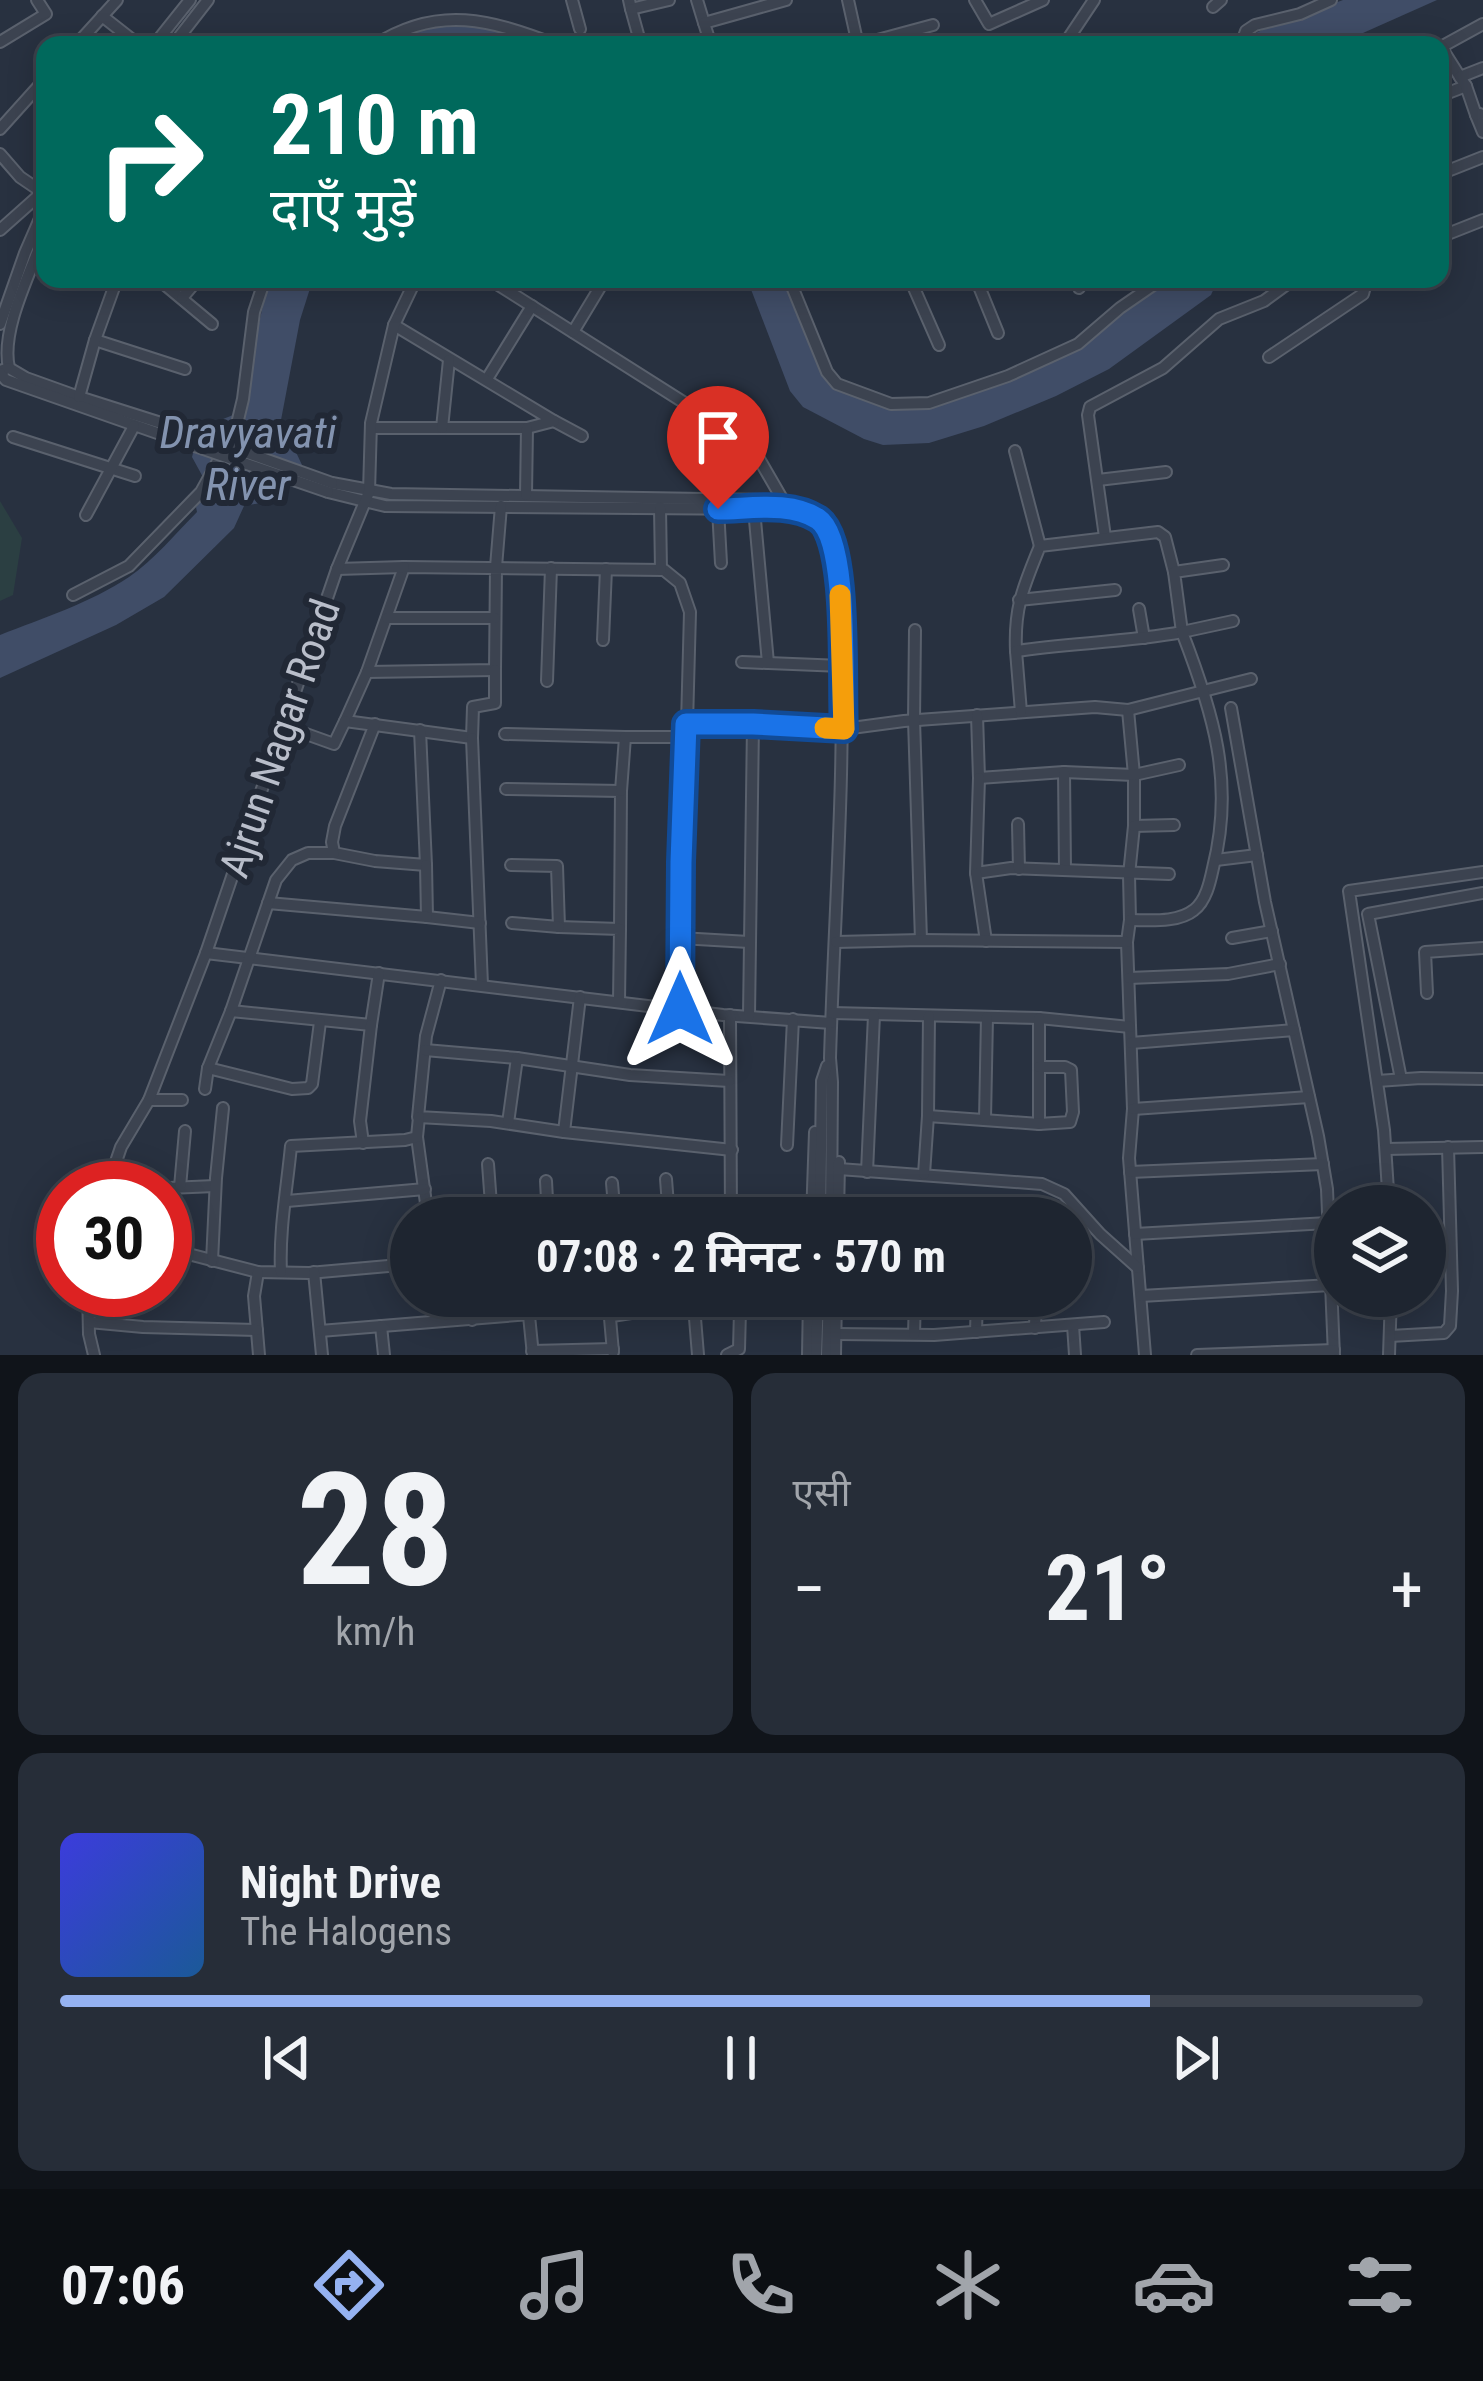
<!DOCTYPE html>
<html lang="hi">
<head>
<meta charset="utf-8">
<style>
	:root { --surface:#1e2530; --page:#262d38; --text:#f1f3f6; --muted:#a1a5ab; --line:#3c424c; --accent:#95b2f1 }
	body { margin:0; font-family:"Roboto Condensed","Noto Sans Devanagari",sans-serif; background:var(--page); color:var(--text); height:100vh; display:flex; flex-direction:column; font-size:45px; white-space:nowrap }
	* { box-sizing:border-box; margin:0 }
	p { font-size:39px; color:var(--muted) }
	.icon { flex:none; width:66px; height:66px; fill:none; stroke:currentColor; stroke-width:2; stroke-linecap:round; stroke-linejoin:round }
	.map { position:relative; height:1355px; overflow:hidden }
	.drawer { display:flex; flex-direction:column; gap:18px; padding:18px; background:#10141a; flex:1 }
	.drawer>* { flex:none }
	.hud { position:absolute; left:36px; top:36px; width:1413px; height:252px; border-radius:24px; box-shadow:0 6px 30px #0003,0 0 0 3px var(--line); background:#00695c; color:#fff; overflow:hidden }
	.buttons { position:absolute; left:1314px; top:1185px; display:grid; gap:24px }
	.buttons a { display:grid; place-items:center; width:132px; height:132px; border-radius:50%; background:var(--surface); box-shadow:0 6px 30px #0003,0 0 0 3px var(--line); font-size:60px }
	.speed { position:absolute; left:36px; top:1161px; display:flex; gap:24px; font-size:60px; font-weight:700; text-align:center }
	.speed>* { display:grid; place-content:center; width:156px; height:156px; border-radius:50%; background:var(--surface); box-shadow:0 6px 30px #0003,0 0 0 3px var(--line); line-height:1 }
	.speed .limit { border:18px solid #d22; background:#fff; color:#111 }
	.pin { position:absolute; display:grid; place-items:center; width:102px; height:102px; color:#fff; margin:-123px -51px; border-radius:50% 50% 50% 0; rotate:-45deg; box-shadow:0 0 12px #0007 }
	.pin .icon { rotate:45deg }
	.me { position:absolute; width:132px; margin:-66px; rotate:0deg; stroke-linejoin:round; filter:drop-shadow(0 0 9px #0008) }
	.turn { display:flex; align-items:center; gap:42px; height:252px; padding:0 36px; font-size:54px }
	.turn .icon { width:156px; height:156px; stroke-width:2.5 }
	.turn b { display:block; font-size:84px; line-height:102px }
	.big { font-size:90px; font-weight:700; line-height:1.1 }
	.drawer .card { flex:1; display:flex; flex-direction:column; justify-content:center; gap:18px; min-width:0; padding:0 42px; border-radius:24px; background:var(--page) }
	.drawer .dial { align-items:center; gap:0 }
	.dial b { font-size:156px; line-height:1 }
	.song { display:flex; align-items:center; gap:36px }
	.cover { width:144px; height:144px; border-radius:18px; background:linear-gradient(135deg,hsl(240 70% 55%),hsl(210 70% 35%)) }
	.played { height:12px; border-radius:6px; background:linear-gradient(90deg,var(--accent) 80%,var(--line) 80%) }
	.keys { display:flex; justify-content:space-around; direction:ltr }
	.heat { display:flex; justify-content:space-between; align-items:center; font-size:66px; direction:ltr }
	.drawer .tiles { flex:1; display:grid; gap:18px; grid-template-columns:1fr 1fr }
	.card:last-child { grid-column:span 2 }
	.trip { position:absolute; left:390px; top:1197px; width:702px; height:120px; border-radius:60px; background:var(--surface); box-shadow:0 6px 30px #0003,0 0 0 3px var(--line); font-weight:700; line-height:120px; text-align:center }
	.dock { display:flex; height:192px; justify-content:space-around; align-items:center; background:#0c0f13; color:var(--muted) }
	.dock .icon { width:84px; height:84px }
	.dock .active { color:var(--accent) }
	.dock b { font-size:54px; color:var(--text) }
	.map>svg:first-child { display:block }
	.green { fill:#2b3f42 }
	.water { fill:#404d67 }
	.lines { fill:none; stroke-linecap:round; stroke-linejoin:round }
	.minor-casing { stroke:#5a616d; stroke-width:14 }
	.minor { stroke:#3c4350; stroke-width:10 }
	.minor-bridge-casing { stroke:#5a616d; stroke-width:14; stroke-linecap:butt }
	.minor-bridge { stroke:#3c4350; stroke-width:10 }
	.route-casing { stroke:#114b97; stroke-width:30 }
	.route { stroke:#1a73e8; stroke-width:21 }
	.slow { stroke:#f59e0b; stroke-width:21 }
	.labels { text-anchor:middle; stroke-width:12; stroke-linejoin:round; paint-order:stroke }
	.street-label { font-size:42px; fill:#b9beca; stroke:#212835 }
	.water-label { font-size:45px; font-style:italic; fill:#8393af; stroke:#212835 }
</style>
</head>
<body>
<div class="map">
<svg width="1483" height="1355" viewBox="0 0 1483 1355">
	<rect width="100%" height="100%" fill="#283140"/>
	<!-- green -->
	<polygon class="green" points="0,501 22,538 13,595 0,601"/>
	<!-- water -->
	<g class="water">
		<polygon points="1343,0 1437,0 1336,45 1251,45 1254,34 1262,30"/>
		<polygon points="479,22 554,45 380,45 406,29"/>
		<path d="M269,279H313L300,320L281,420L302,465L296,467C282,503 280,499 244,506L234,528L164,597L116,625L0,678V635C43,618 90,603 129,577C154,560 175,534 197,512L196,507L210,490L192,457L200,428L246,410L254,345Z"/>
		<polygon points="747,279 788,279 825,371 882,403 932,402 1091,337 1167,279 1218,279 1211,295 1109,369 1056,396 984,426 929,443 883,445 864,439 803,407 790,391"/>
	</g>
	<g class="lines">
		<defs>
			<g id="minor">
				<polyline points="572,0 580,29"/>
				<polyline points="629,0 631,9 669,0"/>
				<polyline points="697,0 704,23"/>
				<polyline points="848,0 858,45"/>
				<polyline points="975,0 989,24 1043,0"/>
				<polyline points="1213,7 1221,0"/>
				<polyline points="631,9 641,45"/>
				<polyline points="102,16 139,45"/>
				<polyline points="0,42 46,14 37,0"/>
				<polyline points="76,45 117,0"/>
				<polyline points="154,45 190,0"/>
				<polyline points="173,45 208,0"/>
				<path d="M375,45C439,4 491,20 557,45"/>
				<polyline points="711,45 704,23 786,0"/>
				<polyline points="870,45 870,42 933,25"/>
				<polyline points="1064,45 1094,0"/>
				<polyline points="1241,45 1246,31 1255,25 1300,14 1331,0"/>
				<polyline points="1460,77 1441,47 1483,24"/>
				<polyline points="1440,96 1466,86"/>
				<polyline points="1480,114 1476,115 1483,132"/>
				<polyline points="1476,115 1466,86 1460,77 1483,68"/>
				<polyline points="0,129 45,79"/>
				<polyline points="0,154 20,177 42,192"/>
				<polyline points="1440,174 1483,157"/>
				<polyline points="0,230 45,190"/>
				<polyline points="1440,237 1483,220"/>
				<polyline points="158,279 212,324"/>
				<polyline points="489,279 751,445 788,509"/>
				<polyline points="789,279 827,372 837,384 891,404 929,403 1008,376 1078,344 1120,308 1162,279"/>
				<polyline points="844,279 845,284"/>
				<polyline points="910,279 939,345"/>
				<polyline points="976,279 998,333"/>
				<polyline points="1076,279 1079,288"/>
				<polyline points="182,298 198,279"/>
				<polyline points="0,324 25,253 45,207"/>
				<polyline points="573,332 605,279"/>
				<polyline points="95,340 185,369"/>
				<polyline points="1269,357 1363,294 1367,279"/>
				<path d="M9,368C0,329 32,270 45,233"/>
				<polyline points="0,371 9,368 26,378 79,397 183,430"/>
				<polyline points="0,373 6,380 177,440"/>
				<polyline points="487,379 532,306"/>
				<polyline points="79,397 95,340 117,279"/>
				<polyline points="554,421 582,436"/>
				<polyline points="371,428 527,428 554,421 394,325"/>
				<polyline points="442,428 449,360"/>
				<polyline points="13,437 135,476"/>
				<polyline points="1015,451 1040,546"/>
				<polyline points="1098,480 1166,472"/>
				<path d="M332,483L391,494L769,500C786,514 812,508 826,527C846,551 841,613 841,644C845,782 834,920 830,1058L832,1082L831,1218"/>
				<polyline points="328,492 385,506 768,509 776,506"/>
				<polyline points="526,495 527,428"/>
				<polyline points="501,506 496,567 495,670 367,672 404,567 664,570 680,583 690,612 687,724 753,724 844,729 904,721 1095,707 1128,710 1251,679"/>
				<polyline points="660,507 661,570"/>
				<polyline points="718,509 721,563"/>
				<polyline points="754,509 768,663"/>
				<polyline points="86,515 134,426"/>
				<polyline points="1105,537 1088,415 1090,407 1163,368 1219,319 1264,301 1294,279"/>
				<polyline points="337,569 404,567"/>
				<polyline points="73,595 129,566 201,492 236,428 243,399 254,312 265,279"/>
				<polyline points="1019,600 1115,590"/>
				<polyline points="1139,609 1144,638"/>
				<polyline points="387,618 495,618"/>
				<polyline points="915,630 914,720 921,940"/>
				<polyline points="603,640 606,569"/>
				<path d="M1016,651C1014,606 1024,586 1040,546L1158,532L1165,537L1174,572"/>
				<polyline points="742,662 842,666"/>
				<polyline points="367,672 345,721 472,738 473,707 495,703 495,670"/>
				<polyline points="547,681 551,568"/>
				<polyline points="1231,708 1265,902 1318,1136 1327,1189 1334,1355"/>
				<polyline points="1128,710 1134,775 1134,826 1129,875 1130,920 1127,942 1133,1109 1129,1158 1145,1355"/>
				<path d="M1021,712L1016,651C1070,643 1129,642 1182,632L1174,572L1223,565"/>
				<polyline points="977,715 979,778 1064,772 1134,775 1179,765"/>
				<polyline points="375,724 335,826 332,842 334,853 375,861 426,865 420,730"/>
				<polyline points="281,725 334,744 345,721"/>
				<polyline points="505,734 625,737"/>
				<polyline points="472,738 482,985"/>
				<polyline points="1064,772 1065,870"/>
				<polyline points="979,778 976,873 1011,868 1169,874"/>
				<polyline points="506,789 621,791 620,929"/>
				<polyline points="621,791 625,737 686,737 680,1009"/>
				<polyline points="1018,824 1019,869"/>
				<polyline points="1134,826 1174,825"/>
				<polyline points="1216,860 1257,855"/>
				<polyline points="426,865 427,917 480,923"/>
				<polyline points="511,865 557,866 559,927 620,929 619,1001"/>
				<polyline points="976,873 986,941"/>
				<polyline points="268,903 427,917"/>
				<path d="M1130,920C1150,920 1178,923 1194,910C1206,901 1210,882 1213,868C1235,782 1213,712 1182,632L1233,621"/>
				<polyline points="512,923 559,927"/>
				<polyline points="680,938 749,942"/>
				<polyline points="1232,938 1272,931"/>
				<polyline points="836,942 921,940 1127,942"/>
				<polyline points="206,953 723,1015 831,1023"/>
				<polyline points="1129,978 1228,974 1280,964"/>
				<polyline points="441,980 426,1036 418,1117 491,1121 564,1132"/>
				<polyline points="1427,993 1425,952 1483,948"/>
				<polyline points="580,997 564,1132 732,1150"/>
				<polyline points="231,1011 371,1025 379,973"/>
				<polyline points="832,1013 1039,1018 1130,1027"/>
				<polyline points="730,1015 731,1218"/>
				<polyline points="749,1016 753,724"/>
				<polyline points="1039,1018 1039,1124"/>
				<polyline points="1131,1043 1294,1030"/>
				<polyline points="425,1050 517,1058"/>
				<polyline points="208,1068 292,1089 308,1088 312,1084 320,1022"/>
				<polyline points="1401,1079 1368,914 1483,893"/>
				<polyline points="1377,1081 1421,1078 1483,1079"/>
				<polyline points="205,1089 208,1068 231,1011 276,880 292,860 308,853 334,853"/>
				<polyline points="149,1100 182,1100"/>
				<polyline points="1133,1109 1309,1097"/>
				<polyline points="928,1116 1039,1124 1070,1122 1073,1112 1071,1070 1065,1067 1039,1067"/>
				<polyline points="985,1119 987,1017"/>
				<polyline points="508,1123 517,1058 630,1075 729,1081"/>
				<polyline points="417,1137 428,1218"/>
				<polyline points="363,1143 360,1121 371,1025"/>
				<polyline points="787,1145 793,1019"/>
				<polyline points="1386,1149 1483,1147"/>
				<polyline points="488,1164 492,1218"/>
				<polyline points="839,1169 1042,1184 1064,1194 1100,1234 1138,1268"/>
				<polyline points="867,1172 874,1015"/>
				<polyline points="1130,1172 1323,1164"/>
				<polyline points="924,1174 928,1116 929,1016"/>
				<polyline points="666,1179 669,1218"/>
				<polyline points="546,1181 548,1218"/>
				<polyline points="612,1183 615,1218"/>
				<polyline points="108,1185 169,1188 215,1186"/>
				<polyline points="180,1187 185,1131"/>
				<polyline points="107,1188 121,1147 149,1100 206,953 337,569 369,492 371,423 394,325 416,279"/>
				<polyline points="287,1201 425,1189"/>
				<polyline points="1389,1206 1384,1130 1349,891 1483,872"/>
				<polyline points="812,1218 815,1132"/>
				<polyline points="820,1218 822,1081 827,1066"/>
				<polyline points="838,1218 839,1162"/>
				<polyline points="1135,1234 1328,1223"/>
				<polyline points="165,1248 258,1272 309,1273 411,1264"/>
				<polyline points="212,1261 216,1178 223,1108"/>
				<polyline points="258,1272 254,1296 259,1355"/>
				<path d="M281,1272C279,1230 287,1188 291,1146L405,1140L417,1137L419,1117"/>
				<polyline points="314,1272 322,1355"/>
				<polyline points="88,1290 89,1334 94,1355"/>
				<polyline points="470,1296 472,1320"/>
				<polyline points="527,1296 533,1355"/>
				<polyline points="608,1296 613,1352"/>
				<polyline points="1141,1296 1331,1285"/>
				<polyline points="694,1306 698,1355"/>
				<polyline points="612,1316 714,1300 736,1301 740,1310 739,1349 727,1355"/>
				<polyline points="89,1322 143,1327 257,1330"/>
				<polyline points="1073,1325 1075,1355"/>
				<polyline points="381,1326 384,1355"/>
				<polyline points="1035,1328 1036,1296"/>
				<polyline points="320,1331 530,1314"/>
				<polyline points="976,1332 977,1296"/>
				<polyline points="836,1334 934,1335 1104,1322"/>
				<polyline points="914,1334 915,1296"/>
				<polyline points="1390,1336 1444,1333 1450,1326 1452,1291 1448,1147"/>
				<polyline points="532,1351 613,1349"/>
				<polyline points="808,1355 809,1296"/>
				<polyline points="816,1355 818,1296"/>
				<polyline points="827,1355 829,1296"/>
				<polyline points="835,1355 836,1296"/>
				<polyline points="1197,1355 1334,1350"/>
				<polyline points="1389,1355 1391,1296"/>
			</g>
		</defs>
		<!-- minor casing -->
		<use href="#minor" class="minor-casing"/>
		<!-- minor -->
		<use href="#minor" class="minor"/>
		<defs>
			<g id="minor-bridge">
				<polyline points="183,430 332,483"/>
				<polyline points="177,440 328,492"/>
			</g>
		</defs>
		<!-- minor-bridge casing -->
		<use href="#minor-bridge" class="minor-bridge-casing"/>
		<!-- minor-bridge -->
		<use href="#minor-bridge" class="minor-bridge"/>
	</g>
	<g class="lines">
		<defs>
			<path id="route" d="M680,1009L681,862L686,724H753L844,729C841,688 850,540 818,519C790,501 750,509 718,509"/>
		</defs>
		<!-- route casing -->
		<use href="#route" class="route-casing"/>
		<!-- route -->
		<use href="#route" class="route"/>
		<!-- slow -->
		<polyline class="slow" points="825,728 844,729 840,595"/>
	</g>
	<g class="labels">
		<!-- street labels -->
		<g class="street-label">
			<text transform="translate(279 738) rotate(-71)" y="15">Ajrun Nagar Road</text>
		</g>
		<!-- water labels -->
		<g class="water-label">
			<text x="248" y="448">Dravyavati<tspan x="248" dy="52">River</tspan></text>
		</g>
	</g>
</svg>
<div class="buttons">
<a><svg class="icon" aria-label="layers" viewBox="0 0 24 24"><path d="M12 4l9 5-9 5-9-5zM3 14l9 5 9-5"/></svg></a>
</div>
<div class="speed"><div class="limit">30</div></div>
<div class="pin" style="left:718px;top:509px;background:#d93025"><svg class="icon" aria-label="arrive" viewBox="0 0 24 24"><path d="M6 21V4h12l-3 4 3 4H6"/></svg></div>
<svg class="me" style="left:680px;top:1009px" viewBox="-20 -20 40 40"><path d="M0-17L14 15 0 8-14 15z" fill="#1a73e8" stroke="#fff" stroke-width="4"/></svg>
<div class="trip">07:08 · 2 मिनट · 570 m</div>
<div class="hud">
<div class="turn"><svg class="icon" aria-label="right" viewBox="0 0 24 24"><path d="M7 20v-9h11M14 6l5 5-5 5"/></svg><div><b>210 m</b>दाएँ मुड़ें</div></div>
</div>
</div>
<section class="drawer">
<div class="tiles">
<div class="card dial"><b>28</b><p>km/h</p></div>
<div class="card"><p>एसी</p>
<div class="heat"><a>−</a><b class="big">21°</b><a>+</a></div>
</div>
<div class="card">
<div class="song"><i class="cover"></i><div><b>Night Drive</b><p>The Halogens</p></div></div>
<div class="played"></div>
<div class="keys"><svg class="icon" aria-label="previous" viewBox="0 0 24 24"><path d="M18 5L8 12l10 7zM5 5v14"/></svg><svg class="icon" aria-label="pause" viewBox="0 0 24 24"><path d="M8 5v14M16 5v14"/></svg><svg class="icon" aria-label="next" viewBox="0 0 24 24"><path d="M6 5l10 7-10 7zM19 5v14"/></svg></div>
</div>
</div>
</section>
<nav class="dock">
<b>07:06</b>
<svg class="icon active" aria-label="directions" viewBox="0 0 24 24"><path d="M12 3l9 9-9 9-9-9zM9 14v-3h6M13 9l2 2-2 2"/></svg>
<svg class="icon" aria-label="music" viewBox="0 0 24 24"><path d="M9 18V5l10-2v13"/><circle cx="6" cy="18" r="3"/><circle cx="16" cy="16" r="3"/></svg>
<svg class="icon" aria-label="phone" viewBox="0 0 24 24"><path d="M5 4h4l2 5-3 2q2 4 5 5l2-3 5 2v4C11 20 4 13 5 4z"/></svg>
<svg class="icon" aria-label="climate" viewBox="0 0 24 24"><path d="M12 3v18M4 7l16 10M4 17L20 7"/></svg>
<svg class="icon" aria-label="car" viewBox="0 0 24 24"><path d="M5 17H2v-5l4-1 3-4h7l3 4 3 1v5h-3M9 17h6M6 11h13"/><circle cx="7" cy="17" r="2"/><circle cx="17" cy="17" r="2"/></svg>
<svg class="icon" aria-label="filters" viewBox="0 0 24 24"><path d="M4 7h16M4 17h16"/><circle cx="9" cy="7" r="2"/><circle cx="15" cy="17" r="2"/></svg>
</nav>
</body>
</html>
